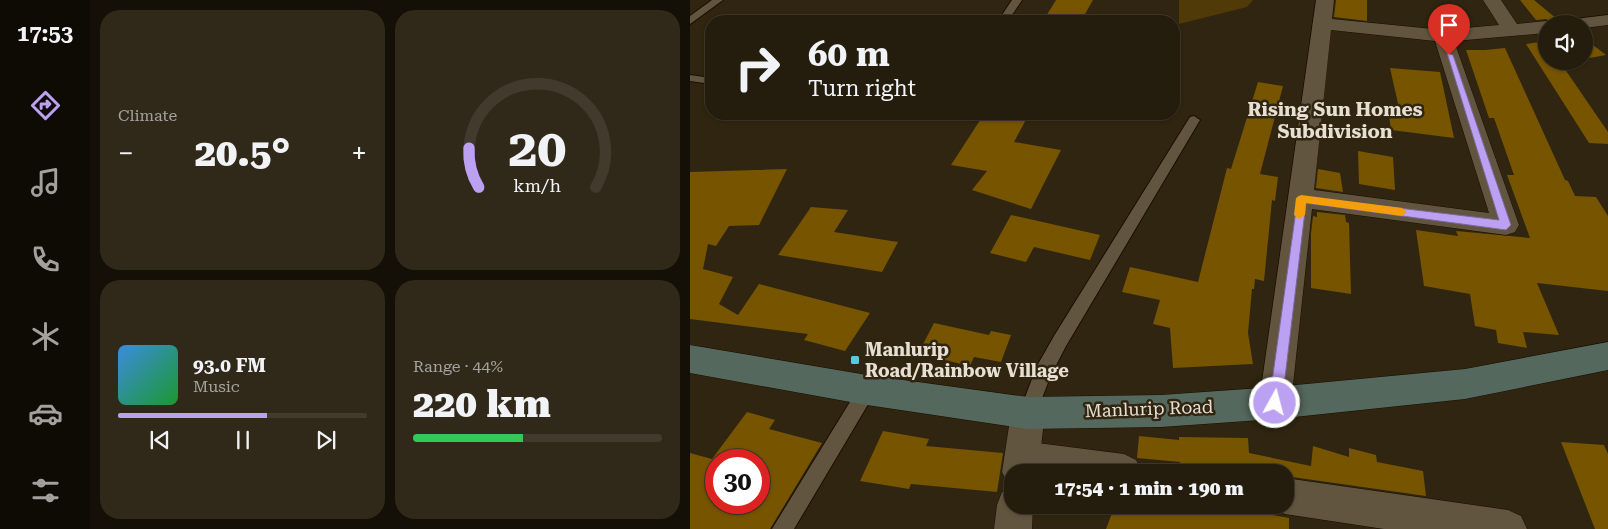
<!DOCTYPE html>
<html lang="en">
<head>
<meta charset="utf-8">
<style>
	:root { --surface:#241c0c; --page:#30291a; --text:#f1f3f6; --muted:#a3a19d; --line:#413a2d; --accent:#bca0f2 }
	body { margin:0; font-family:"Roboto Serif",serif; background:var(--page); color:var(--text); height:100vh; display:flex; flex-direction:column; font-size:19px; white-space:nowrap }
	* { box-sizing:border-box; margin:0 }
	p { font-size:16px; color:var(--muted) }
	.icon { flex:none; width:28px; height:28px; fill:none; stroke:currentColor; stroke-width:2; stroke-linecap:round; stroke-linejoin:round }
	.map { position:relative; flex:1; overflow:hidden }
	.drawer { display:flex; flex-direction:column; gap:10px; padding:10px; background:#140f07; width:600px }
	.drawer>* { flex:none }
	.banner { position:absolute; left:15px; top:15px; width:475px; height:105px; border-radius:20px; box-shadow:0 1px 4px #0004,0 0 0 1px var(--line); background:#241c0c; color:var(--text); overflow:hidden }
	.controls { position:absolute; left:848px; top:15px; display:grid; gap:10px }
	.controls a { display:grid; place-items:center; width:55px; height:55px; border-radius:50%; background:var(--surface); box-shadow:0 1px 4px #0004,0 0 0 1px var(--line); font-size:25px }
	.speed { position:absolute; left:15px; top:449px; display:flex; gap:10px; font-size:25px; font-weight:700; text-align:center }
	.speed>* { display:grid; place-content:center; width:65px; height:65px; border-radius:50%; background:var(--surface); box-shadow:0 1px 4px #0004,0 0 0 1px var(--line); line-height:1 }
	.speed .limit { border:8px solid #d22; background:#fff; color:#111 }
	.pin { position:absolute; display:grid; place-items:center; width:42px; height:42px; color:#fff; margin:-51px -21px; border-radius:50% 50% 50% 0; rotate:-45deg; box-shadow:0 0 5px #0007 }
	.pin .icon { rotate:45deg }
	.me { position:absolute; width:55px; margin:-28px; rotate:7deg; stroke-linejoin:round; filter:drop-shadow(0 0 4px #0008) }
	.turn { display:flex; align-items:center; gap:18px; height:105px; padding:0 20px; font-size:22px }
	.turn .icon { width:65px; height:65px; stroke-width:2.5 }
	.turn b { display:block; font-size:35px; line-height:42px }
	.big { font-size:38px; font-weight:800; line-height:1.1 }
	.drawer .widget { flex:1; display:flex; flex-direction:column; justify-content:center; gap:8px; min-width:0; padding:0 18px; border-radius:20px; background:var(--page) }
	.drawer .dial { align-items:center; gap:0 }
	.dial svg { height:130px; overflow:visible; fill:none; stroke:var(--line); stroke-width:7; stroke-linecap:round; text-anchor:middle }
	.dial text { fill:var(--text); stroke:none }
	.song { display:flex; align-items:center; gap:15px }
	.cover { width:60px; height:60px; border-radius:8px; background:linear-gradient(135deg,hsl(210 70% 55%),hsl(130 70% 35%)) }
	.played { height:5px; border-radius:2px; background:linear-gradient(90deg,var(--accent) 60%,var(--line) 60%) }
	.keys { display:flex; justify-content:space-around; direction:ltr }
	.heat { display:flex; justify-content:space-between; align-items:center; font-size:28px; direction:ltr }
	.charge { height:8px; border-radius:4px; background:linear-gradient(90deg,#34c759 44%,var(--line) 0) }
	.drawer .tiles { flex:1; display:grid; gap:10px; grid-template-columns:repeat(2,1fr) }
	.trip { position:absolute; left:314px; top:464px; width:290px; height:50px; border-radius:20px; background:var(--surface); box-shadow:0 1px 4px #0004,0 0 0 1px var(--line); font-weight:800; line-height:50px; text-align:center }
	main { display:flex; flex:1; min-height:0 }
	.menu { display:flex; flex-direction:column; width:90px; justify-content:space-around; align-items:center; background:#0e0b05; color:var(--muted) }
	.menu .icon { width:35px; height:35px }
	.menu .active { color:var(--accent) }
	.menu b { font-size:22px; color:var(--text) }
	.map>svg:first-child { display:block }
	.green { fill:#503a08 }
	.building { fill:#765400; fill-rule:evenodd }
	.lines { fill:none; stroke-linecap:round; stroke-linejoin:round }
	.service-casing { stroke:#180e00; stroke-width:2 }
	.minor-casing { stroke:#180e00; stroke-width:1 }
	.tertiary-casing { stroke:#180e00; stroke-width:1 }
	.secondary-casing { stroke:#180e00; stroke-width:1 }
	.service { fill:#62553f; fill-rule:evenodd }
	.minor { fill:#62553f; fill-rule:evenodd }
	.tertiary { fill:#62553f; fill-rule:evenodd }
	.secondary { fill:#55685d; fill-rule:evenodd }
	.route { fill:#bca0f2; stroke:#7a689d }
	.slow { fill:#f59e0b }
	.poi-dot { fill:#55cadf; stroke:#302510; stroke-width:2 }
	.labels { text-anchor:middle; stroke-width:5; stroke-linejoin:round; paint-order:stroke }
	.poi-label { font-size:18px; font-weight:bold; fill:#e6dfd2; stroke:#302510; text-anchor:start }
	.street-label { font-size:18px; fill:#e6dfd2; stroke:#302510 }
	.neighbourhood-label { font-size:19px; font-weight:bold; fill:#e6dfd2; stroke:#302510 }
</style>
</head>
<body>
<main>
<nav class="menu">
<b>17:53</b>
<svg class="icon active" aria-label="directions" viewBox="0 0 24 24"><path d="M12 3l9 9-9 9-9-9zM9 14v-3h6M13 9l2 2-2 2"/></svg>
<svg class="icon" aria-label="music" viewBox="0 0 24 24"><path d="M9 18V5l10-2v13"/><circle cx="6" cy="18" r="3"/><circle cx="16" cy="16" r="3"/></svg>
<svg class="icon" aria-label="phone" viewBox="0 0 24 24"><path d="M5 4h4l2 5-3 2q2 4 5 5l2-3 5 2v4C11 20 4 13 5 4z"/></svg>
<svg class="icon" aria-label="climate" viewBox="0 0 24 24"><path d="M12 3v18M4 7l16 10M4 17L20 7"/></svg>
<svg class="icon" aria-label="car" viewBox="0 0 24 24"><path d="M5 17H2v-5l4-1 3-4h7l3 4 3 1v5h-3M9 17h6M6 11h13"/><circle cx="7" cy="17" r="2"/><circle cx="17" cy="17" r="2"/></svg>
<svg class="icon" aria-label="filters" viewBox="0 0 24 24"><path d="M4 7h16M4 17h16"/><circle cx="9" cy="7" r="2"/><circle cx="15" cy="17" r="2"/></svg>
</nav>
<section class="drawer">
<div class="tiles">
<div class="widget"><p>Climate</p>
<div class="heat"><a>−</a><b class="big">20.5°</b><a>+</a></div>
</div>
<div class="widget dial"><svg viewBox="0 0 100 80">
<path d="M14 69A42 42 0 1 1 86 69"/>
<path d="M14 69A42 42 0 0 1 8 45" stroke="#bca0f2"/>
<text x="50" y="56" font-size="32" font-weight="700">20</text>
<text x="50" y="72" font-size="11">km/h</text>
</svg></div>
<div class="widget">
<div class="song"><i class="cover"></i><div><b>93.0 FM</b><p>Music</p></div></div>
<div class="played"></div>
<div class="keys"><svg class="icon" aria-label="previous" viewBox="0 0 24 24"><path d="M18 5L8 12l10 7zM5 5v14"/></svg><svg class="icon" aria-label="pause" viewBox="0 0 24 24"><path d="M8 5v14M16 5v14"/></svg><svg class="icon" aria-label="next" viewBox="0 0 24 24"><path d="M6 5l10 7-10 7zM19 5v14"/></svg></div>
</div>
<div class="widget"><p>Range · 44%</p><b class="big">220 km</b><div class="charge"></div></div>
</div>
</section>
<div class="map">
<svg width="918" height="529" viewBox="0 0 918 529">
	<rect width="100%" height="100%" fill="#302510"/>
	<!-- green -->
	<polygon class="green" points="489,0 563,0 557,7 489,24"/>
	<!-- building -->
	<g class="building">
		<polygon points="366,0 403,0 391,21 353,21"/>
		<polygon points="646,0 677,0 677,21 644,17"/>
		<polygon points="830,0 844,0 873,24 865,24 856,19 846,20"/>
		<polygon points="894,38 916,55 894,59"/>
		<polygon points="856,41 856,61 877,61 870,62 918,132 918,144 899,143 836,44"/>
		<polygon points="815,48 875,180 878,181 885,196 906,197 918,216 918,291 847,283 869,335 833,332 837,348 808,343 806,330 785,326 780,294 734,286 726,230 768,236 766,231 840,238 817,175 824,175 804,118 799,118 776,50 795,50"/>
		<polygon points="700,68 750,72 764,138 701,130 698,107 709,108"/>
		<polygon points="568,82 593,86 570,174 588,177 585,201 582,200 574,281 565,279 564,289 562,289 558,333 563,364 483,368 480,328 463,324 470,300 432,292 440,267 508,282 537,168 541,169"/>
		<polygon points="294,114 339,114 324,142 371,150 341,209 282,190 297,171 261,165"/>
		<polygon points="668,151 703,157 705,190 669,184"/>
		<polygon points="97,169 69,225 39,226 26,246 18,244 13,269 43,277 29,304 48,315 69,284 180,313 155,351 114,340 118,334 0,319 0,172"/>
		<polygon points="628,169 650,173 653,192 626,188"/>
		<polygon points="121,207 158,210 144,232 208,242 192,272 88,255"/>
		<polygon points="627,212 655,215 656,222 659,223 661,294 621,288 621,233 623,216 627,217"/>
		<polygon points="321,215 410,235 400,260 344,247 336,262 300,253"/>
		<polygon points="244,323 299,335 301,331 321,335 311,362 284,357 280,366 228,354"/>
		<path d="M57,412L85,420L79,429L132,443L80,529H0V453L22,459ZM25,460H69V502H26Z"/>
		<polygon points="193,431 239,439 236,446 313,453 307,492 221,484 219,489 170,481"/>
		<polygon points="449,436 489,440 489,437 558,438 559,453 621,466 623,446 659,457 659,448 686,455 687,462 733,471 736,496 595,476 595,472 490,472 490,462 447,458"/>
		<polygon points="871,442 914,445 918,454 918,529 905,529"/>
		<polygon points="425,505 526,505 599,518 599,529 416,529"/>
	</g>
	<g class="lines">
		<defs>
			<g id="service">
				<polygon points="22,0 33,0 0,24 0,16"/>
				<polygon points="322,0 332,0 318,21 308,21"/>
				<polygon points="0,75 21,78 21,84 0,81"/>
				<polygon points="504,116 510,120 376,346 361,375 344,419 338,422 332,419 329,413 347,366 364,336 500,117"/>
				<polygon points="177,382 183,384 186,390 183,396 104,529 82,529 171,384"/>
			</g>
			<g id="minor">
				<path d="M626,0H644L642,19L753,30L809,25L793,0H811L827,24L856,21L863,24H856V33L764,41L829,225L825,232L816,235L622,209L601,403L597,414L585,419L573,414L569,403ZM641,30L745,41L799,213L624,190Z"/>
				<polygon points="918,15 918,25 894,28 894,24 875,24 877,20"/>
				<polygon points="332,441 434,454 446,460 452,472 325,472 320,470 315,458 320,446"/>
				<polygon points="595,478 818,510 831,516 837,529 694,529 595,514 582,509 581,505 595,505"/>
			</g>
			<g id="tertiary">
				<polygon points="338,397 350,401 355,413 348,472 322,472 322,487 318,484 312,472 321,413 326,401"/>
				<polygon points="322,488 322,505 343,505 342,529 304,529 307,505 312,492"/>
			</g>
			<polygon id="secondary" points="918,342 918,370 775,399 585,419 471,427 338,429 177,405 0,373 0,345 177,375 338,397 471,395 585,387 775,369"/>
		</defs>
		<!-- service casing -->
		<use href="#service" class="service-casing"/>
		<!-- minor casing -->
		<use href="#minor" class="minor-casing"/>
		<!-- tertiary casing -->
		<use href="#tertiary" class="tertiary-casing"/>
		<!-- secondary casing -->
		<use href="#secondary" class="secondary-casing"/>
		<!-- service -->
		<use href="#service" class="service"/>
		<!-- minor -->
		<use href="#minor" class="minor"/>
		<!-- tertiary -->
		<use href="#tertiary" class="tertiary"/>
		<!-- secondary -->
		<use href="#secondary" class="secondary"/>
	</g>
	<!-- route -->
	<polygon class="route" points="757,53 763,55 821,225 816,230 616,203 592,403 590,408 585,410 581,408 579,403 608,196 809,220"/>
	<!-- slow -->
	<polygon class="slow" points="611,195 712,208 717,212 712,216 616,203 615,215 609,219 604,215 606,198"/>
	<!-- markers -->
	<rect class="poi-dot" x="160" y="355" width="10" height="10" rx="2.5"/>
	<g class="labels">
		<!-- poi labels -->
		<g class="poi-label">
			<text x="175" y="356">Manlurip<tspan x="175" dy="21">Road/Rainbow Village</tspan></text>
		</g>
		<!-- street labels -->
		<g class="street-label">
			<text transform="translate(459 409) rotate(-2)" y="6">Manlurip Road</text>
		</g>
		<!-- neighbourhood labels -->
		<g class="neighbourhood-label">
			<text x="645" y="116">Rising Sun Homes<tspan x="645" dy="22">Subdivision</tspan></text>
		</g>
	</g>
</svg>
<div class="controls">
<a><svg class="icon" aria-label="sound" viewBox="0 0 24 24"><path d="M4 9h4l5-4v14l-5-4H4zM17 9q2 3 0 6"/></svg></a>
</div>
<div class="speed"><div class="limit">30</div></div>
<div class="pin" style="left:759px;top:55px;background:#d93025"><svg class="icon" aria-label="arrive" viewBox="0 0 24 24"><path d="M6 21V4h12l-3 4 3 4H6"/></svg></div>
<svg class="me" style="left:585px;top:403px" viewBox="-20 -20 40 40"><circle r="17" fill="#bca0f2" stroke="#fff" stroke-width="3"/><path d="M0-11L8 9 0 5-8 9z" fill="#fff"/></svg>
<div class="trip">17:54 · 1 min · 190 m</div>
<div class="banner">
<div class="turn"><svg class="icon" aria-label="right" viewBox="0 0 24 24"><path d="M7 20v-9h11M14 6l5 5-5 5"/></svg><div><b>60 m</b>Turn right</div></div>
</div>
</div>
</main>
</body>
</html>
